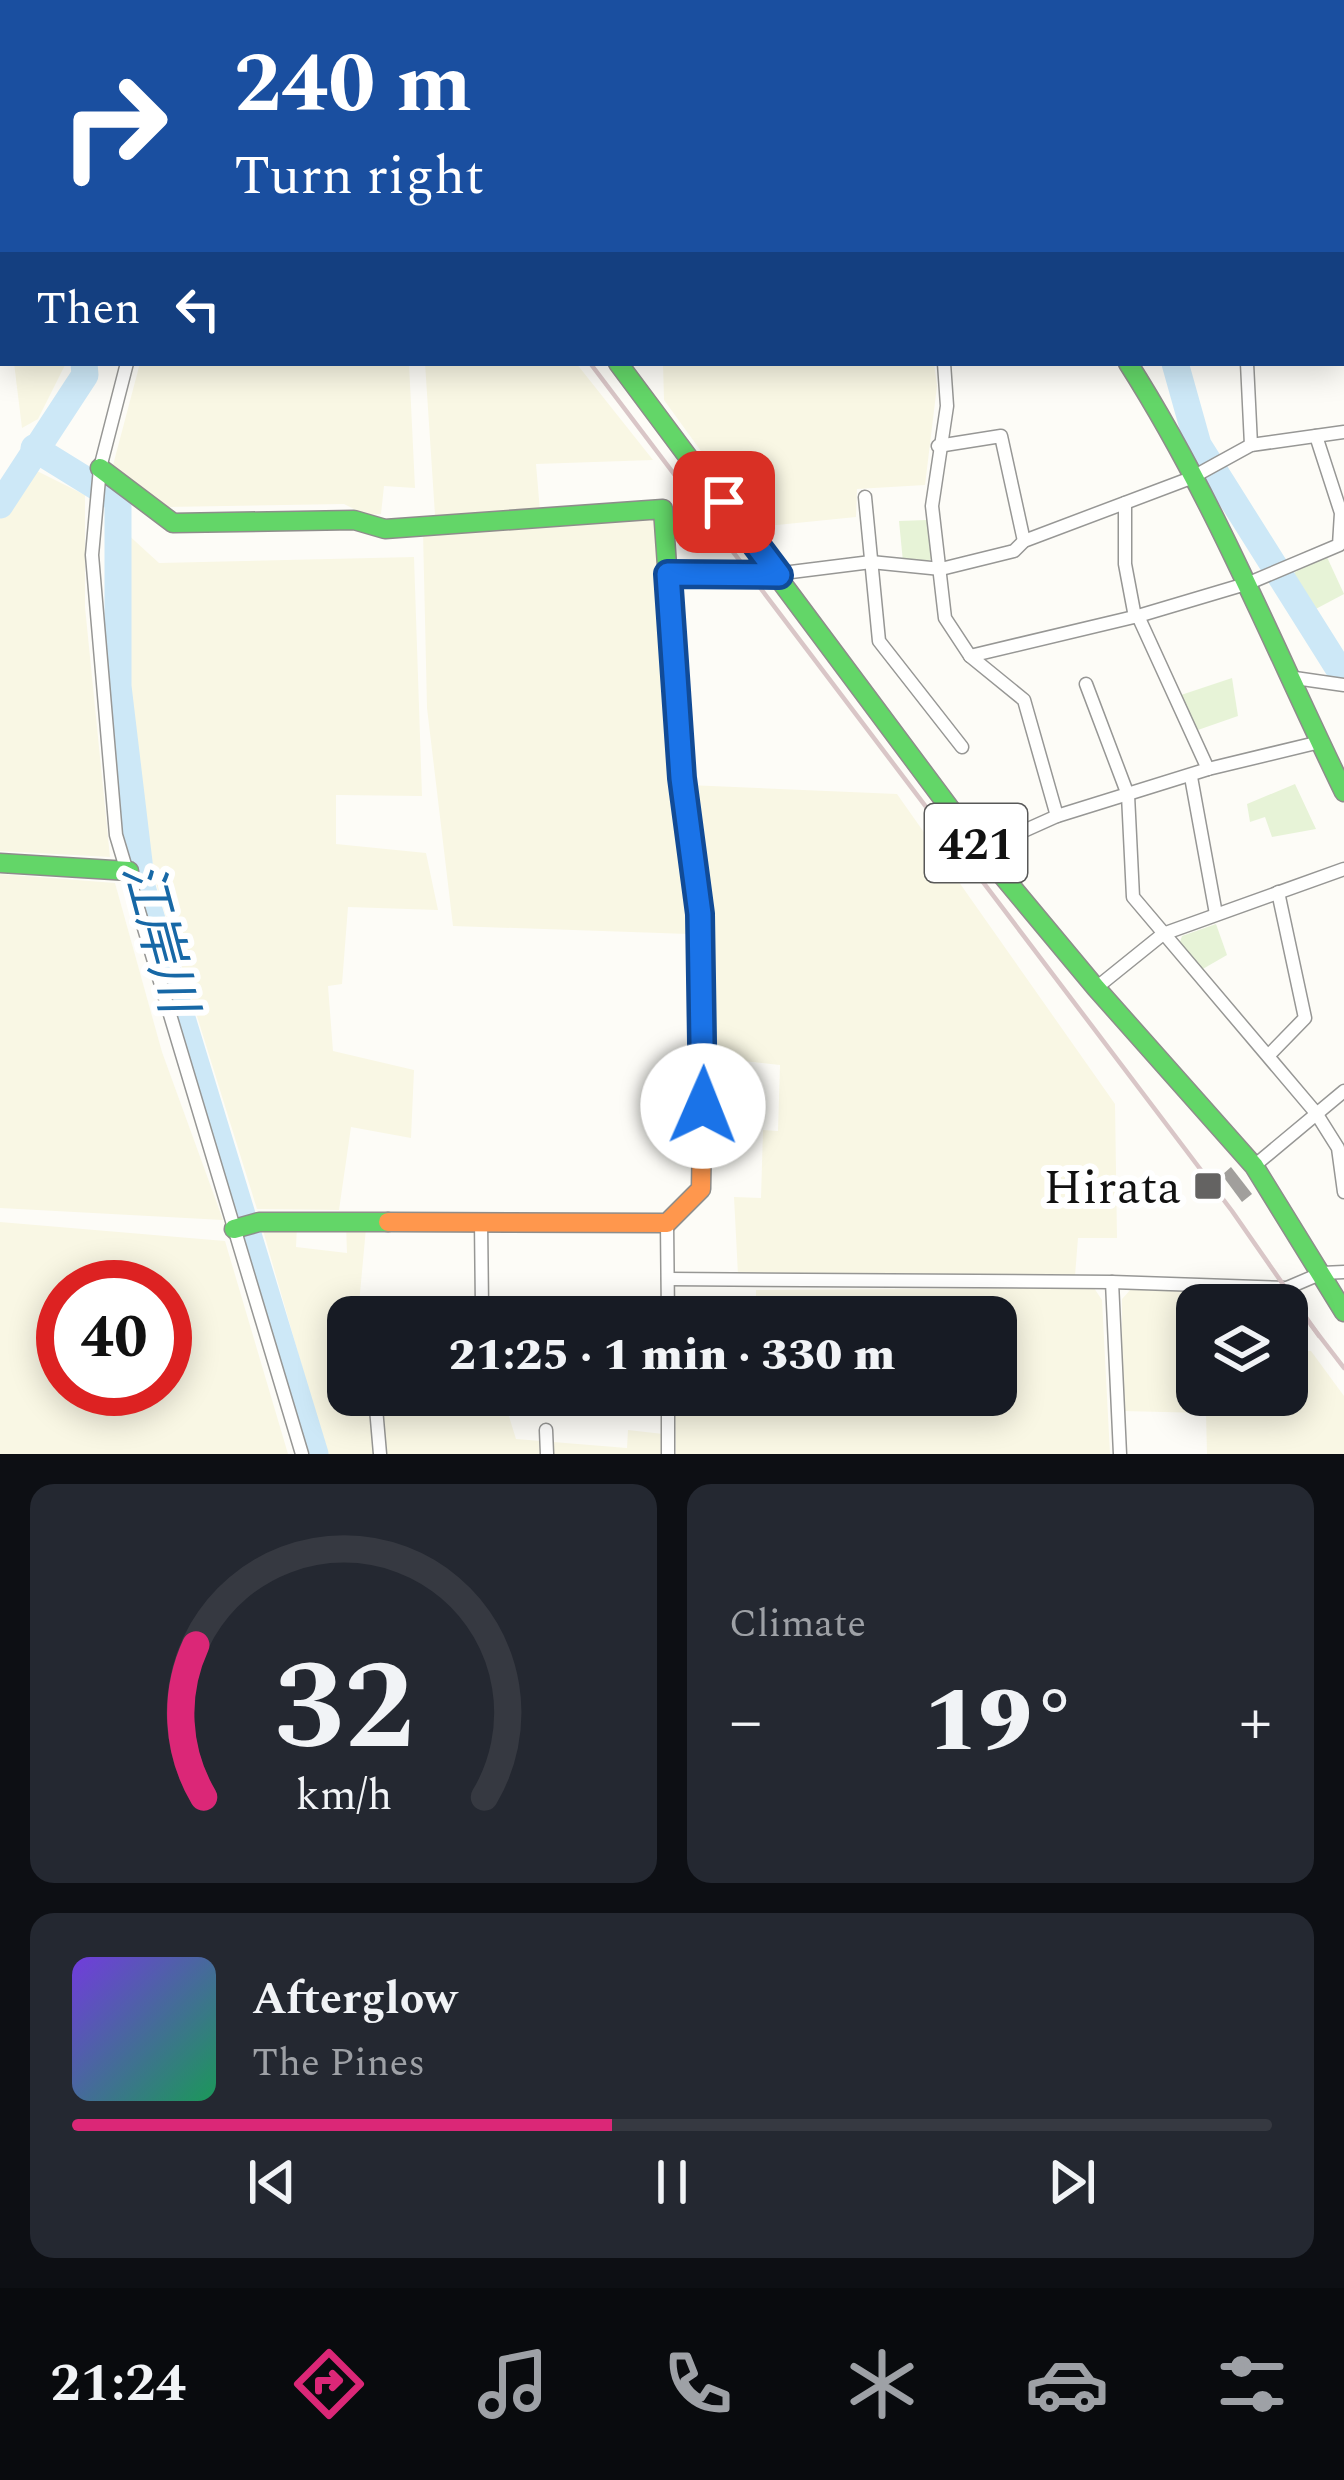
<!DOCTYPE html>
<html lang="en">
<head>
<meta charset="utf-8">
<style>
	:root { --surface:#171b24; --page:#242831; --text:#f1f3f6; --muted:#9ea1a6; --line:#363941; --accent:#db2777 }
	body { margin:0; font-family:Spectral,"Noto Sans JP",serif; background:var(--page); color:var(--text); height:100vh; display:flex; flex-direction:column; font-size:45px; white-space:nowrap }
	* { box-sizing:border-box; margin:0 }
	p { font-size:39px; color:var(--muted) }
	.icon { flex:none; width:66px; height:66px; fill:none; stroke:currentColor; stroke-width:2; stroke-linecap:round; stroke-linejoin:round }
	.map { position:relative; height:1454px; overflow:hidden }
	.drawer { display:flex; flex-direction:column; gap:30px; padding:30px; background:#0d0f14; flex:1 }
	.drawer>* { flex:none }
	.banner { position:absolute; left:0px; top:0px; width:1344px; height:366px; box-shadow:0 6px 30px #0003; background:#1a4fa0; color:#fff; overflow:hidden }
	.controls { position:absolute; left:1176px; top:1284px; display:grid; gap:24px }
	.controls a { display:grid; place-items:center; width:132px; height:132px; border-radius:24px; background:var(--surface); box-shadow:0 6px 30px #0003; font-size:60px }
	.speed { position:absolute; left:36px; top:1260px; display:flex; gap:24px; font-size:60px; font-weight:700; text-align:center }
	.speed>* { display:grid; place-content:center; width:156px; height:156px; border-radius:50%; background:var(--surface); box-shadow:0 6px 30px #0003; line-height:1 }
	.speed .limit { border:18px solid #d22; background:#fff; color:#111 }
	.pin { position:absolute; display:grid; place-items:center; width:102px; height:102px; color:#fff; margin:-51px; border-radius:24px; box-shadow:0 6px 18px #0006 }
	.me { position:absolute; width:132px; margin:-66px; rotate:1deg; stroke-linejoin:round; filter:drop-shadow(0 0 9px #0008) }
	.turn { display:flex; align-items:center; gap:42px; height:252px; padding:0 36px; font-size:54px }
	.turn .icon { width:156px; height:156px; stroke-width:2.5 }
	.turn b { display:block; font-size:84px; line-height:102px }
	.then { display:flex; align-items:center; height:114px; padding:0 36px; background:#0003; gap:24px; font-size:45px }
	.big { font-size:90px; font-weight:800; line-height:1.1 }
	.drawer .tile { flex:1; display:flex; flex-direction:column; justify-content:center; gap:18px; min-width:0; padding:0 42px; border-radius:24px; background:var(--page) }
	.drawer .dial { align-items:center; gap:0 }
	.dial svg { height:312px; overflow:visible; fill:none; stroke:var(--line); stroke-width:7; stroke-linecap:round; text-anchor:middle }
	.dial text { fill:var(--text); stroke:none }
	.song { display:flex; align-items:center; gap:36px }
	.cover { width:144px; height:144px; border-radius:18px; background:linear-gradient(135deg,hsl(260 70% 55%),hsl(150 70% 35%)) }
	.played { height:12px; border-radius:6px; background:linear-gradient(90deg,var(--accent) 45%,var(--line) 45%) }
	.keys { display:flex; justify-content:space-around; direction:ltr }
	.heat { display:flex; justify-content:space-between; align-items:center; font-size:66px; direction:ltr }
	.drawer .tiles { flex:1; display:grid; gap:30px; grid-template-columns:1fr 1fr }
	.tile:last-child { grid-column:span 2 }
	.trip { position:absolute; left:327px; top:1296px; width:690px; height:120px; border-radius:24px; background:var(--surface); box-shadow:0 6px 30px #0003; font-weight:800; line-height:120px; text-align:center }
	.tabs { display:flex; height:192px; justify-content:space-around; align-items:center; background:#090b0e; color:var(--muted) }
	.tabs .icon { width:84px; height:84px }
	.tabs .active { color:var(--accent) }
	.tabs b { font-size:54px; color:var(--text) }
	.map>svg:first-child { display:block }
	.farmland { fill:#f9f7e4; fill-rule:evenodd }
	.green { fill:#e7f3d7 }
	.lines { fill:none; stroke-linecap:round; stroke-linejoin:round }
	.river { stroke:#cde8f7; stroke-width:27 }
	.building { fill:#a19f9c }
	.street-casing { stroke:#979795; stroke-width:15 }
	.fast-casing { stroke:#8e8d8b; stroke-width:21 }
	.slow-casing { stroke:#8e8d8b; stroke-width:21 }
	.street { stroke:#fffffe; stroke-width:12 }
	.fast { stroke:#63d668; stroke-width:18 }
	.slow { stroke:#ff974d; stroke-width:18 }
	.rail { stroke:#d9c6c7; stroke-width:4.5 }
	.route-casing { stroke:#114b97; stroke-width:30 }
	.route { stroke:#1a73e8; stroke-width:21 }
	.poi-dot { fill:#646362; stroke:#fff; stroke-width:4.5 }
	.labels { text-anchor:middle; stroke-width:12; stroke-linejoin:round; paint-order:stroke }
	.shield { fill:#fff; stroke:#585858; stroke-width:3 }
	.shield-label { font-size:45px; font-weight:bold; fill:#111 }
	.poi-label { font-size:48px; fill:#111; stroke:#fff; text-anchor:end }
	.water-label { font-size:51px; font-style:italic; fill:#1768a6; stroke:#fff }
</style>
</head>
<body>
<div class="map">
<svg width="1344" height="1454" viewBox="0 0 1344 1454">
	<rect width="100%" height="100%" fill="#fdfcf7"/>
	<!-- farmland -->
	<g class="farmland">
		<polygon points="14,363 66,363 38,419 22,428"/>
		<polygon points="140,363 409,363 415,488 384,486 381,514 366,515 344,504 166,507 112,469"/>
		<polygon points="425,363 576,363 653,460 536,464 540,511 435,515"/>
		<polygon points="663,363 934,363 937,386 925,485 857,489 856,517 756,527 664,400"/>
		<polygon points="27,466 85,495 85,607 110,857 0,851 0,513"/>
		<polygon points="657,517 674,793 689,934 453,926 427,708 423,532"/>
		<polygon points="124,531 159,563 414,557 422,796 336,795 336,844 426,853 438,910 348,907 342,984 328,986 333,1051 414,1070 411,1138 351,1127 339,1210 257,1209 158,891 135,773 121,659"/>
		<polygon points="688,785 897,794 1115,1104 1117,1238 1078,1238 1075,1276 738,1275 734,1197 761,1198 763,1130 778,1131 780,1065 707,1057"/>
		<polygon points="0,874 115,883 162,1052 223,1220 0,1208"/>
		<path d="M0,1222L225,1241L288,1454H0ZM63,1287H165V1389H63Z"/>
		<polygon points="346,1224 366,1228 358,1315 377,1317 348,1317 348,1395 443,1395 445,1416 507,1410 516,1439 627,1448 628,1430 663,1434 662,1454 327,1454 262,1227 297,1226 296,1247 347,1253"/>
		<polygon points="1226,1287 1227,1305 1197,1305 1197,1395 1287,1395 1287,1350 1311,1351 1344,1396 1344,1454 1207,1454 1206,1413 1122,1411 1122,1299 1132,1288"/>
		<polygon points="1094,1288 1102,1300 1110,1454 676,1454 675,1412 730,1411 730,1395 996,1395 996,1317 756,1317 756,1290"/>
	</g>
	<!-- green -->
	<g class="green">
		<polygon points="927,520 933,557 925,564 903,562 899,521"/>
		<polygon points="1326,555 1344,594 1312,611 1292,574"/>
		<polygon points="1232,678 1238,716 1195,731 1178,696"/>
		<polygon points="1295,784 1316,829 1272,837 1265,817 1250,822 1247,804"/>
		<polygon points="1216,924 1227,955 1201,970 1179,945 1182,936"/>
	</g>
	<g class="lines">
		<!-- river -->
		<g class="river">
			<polyline points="107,0 108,3"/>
			<polyline points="1148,0 1148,3"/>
			<polyline points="1175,363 1198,445 1344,677"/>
			<polyline points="34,448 118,500 118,686 142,887 315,1454"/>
			<polyline points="0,505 85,375 84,363"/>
		</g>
	</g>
	<!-- building -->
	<polygon class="building" points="1231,1167 1252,1194 1242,1202 1222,1175"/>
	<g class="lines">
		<defs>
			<g id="street">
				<polyline points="1043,0 1043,3"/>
				<polyline points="223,3 224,0"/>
				<polyline points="404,3 404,0"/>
				<polyline points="488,3 488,0"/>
				<polyline points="558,3 558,0"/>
				<polyline points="658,3 659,0"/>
				<polyline points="1341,80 1344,80"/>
				<polyline points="1341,134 1344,136"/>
				<polyline points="1341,263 1344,264"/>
				<polyline points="1341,314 1344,315"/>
				<polyline points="127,363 100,468 92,555 116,835 302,1454"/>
				<polyline points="944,363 947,406 932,506 945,618 970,656 1024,700 1057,816"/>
				<polyline points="1247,363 1251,445"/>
				<polyline points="938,446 1001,436 1024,541"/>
				<polyline points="865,497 879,641 962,747"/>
				<polyline points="1125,503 1125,564 1135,617"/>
				<polyline points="668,575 751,577 871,562 941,569 1014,551 1024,541 1191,478 1251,445 1344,432"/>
				<polyline points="1138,616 1208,769"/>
				<polyline points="970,656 1138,616 1249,583 1339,545 1341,513 1316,436"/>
				<polyline points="1288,677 1344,685"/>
				<polyline points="1086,684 1128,795 1133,897 1316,1113 1338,1148 1344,1192"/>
				<polyline points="1191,777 1216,914"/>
				<polyline points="981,850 1057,816 1208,769 1320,742"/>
				<polyline points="1096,988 1163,934 1344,869"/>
				<polyline points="1269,1055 1305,1018 1278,892"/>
				<polyline points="1254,1166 1344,1091"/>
				<polyline points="667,1223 668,1317"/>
				<polyline points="668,1279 1112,1282 1287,1288 1322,1273 1344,1272"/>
				<polyline points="1112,1282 1120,1454"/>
				<polyline points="346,1308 414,1312 482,1307 481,1221"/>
				<polyline points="546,1430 547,1454"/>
				<polyline points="380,1454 376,1408 443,1406"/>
				<polyline points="668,1454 668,1395"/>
			</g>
			<g id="fast">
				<polyline points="345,0 347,3"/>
				<polyline points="618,363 981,850 1096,988 1254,1166 1344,1312"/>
				<path d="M1128,363C1214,498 1274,648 1344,792"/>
				<polyline points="100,468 173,523 354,520 385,529 663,509 682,778 700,914 704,1022"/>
				<polyline points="0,863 129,871"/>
				<polyline points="234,1229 259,1222 388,1222"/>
			</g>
			<g id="slow">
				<polyline points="730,0 734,3"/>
				<polyline points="388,1222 667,1223 701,1189 704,1022"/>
			</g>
		</defs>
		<!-- street casing -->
		<use href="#street" class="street-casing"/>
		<!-- fast casing -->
		<use href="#fast" class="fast-casing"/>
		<!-- slow casing -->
		<use href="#slow" class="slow-casing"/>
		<!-- street -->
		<use href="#street" class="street"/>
		<!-- fast -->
		<use href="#fast" class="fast"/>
		<!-- slow -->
		<use href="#slow" class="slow"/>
		<!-- rail -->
		<g class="rail">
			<polyline points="317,0 320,3"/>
			<polyline points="590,363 1232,1211 1319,1336"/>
			<polyline points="1311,1325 1344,1368"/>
		</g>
	</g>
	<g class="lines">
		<defs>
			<polyline id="route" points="703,1106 700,914 682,778 668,574 779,575 724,502"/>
		</defs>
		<!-- route casing -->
		<use href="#route" class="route-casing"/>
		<!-- route -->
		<use href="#route" class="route"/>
	</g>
	<!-- markers -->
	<rect class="poi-dot" x="1193" y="1171" width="30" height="30" rx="6"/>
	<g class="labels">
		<!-- shield labels -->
		<rect class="shield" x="925" y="804" width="102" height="78" rx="9"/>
		<g class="shield-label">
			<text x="976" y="859">421</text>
		</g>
		<!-- poi labels -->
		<g class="poi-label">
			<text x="1181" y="1203">Hirata</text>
		</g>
		<!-- water labels -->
		<g class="water-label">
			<text transform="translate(161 937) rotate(75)" y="18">江岸川</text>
		</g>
	</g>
</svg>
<div class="controls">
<a><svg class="icon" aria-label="layers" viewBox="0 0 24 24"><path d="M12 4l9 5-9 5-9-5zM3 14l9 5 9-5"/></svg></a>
</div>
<div class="speed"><div class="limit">40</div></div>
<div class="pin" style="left:724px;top:502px;background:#d93025"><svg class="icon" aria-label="arrive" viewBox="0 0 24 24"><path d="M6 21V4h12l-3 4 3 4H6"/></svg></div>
<svg class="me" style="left:703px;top:1106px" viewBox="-20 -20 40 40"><circle r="19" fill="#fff"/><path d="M0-13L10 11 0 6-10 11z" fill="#1a73e8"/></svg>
<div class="trip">21:25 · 1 min · 330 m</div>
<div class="banner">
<div class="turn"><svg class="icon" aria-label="right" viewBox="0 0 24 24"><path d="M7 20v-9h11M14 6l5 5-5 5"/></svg><div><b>240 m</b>Turn right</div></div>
<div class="then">Then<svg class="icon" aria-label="left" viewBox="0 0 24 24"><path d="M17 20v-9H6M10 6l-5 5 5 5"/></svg></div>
</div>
</div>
<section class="drawer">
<div class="tiles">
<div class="tile dial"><svg viewBox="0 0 100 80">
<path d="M14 69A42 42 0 1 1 86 69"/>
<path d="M14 69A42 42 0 0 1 12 30" stroke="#db2777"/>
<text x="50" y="56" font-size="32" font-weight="700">32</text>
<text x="50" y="72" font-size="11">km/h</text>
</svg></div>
<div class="tile"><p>Climate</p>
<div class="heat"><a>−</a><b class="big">19°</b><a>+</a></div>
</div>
<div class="tile">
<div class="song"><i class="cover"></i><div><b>Afterglow</b><p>The Pines</p></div></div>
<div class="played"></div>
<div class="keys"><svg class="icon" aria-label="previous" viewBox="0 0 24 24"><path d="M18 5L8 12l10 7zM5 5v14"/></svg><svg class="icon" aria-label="pause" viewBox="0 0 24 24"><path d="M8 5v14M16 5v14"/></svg><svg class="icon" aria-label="next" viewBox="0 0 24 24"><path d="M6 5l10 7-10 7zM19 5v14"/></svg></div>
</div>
</div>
</section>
<nav class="tabs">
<b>21:24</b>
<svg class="icon active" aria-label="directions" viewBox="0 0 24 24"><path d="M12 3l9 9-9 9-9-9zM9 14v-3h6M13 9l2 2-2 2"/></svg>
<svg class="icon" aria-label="music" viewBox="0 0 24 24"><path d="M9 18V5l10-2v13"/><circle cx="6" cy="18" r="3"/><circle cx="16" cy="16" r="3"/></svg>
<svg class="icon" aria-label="phone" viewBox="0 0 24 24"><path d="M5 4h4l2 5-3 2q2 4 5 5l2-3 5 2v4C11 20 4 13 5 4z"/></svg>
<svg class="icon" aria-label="climate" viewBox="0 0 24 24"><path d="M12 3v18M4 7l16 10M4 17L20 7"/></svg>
<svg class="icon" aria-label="car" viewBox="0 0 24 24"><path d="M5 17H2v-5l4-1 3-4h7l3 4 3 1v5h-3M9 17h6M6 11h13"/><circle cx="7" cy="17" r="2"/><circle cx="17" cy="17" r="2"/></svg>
<svg class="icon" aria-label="filters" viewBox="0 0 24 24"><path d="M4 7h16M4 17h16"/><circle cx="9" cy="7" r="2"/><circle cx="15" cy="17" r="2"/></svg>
</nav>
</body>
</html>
